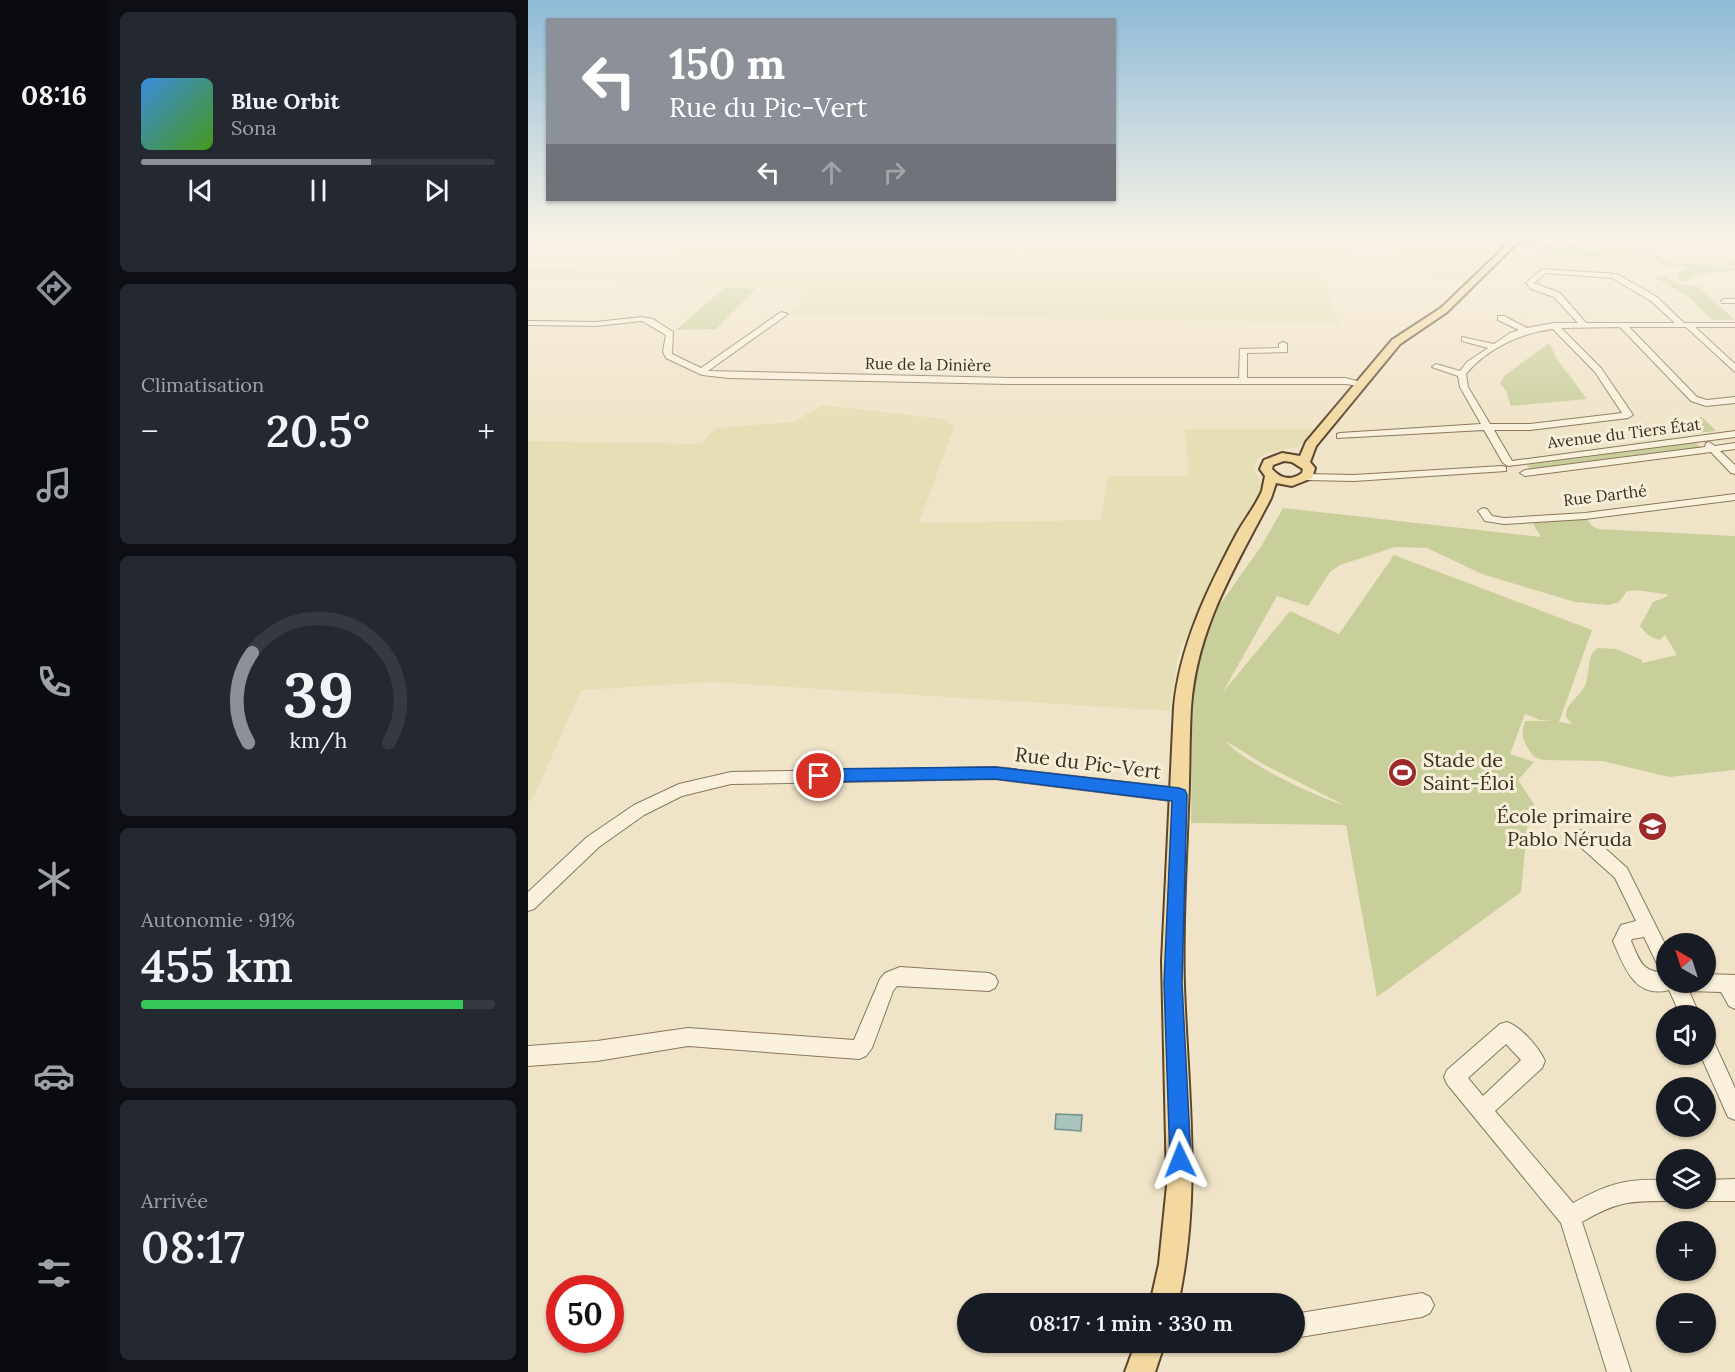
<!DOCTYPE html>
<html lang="fr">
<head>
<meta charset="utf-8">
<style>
	:root { --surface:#171b24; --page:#242831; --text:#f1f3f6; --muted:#9ea1a6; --line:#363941; --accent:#8c9099 }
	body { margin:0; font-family:Lora,serif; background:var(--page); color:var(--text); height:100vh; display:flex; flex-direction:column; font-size:22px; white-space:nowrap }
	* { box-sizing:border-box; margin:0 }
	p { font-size:20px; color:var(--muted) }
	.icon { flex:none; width:33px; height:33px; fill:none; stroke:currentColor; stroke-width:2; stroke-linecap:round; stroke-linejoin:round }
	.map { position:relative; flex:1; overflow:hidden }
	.side { display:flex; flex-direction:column; gap:12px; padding:12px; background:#0d0f14; width:420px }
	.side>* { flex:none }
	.guide { position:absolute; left:18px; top:18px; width:570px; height:183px; border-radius:0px; box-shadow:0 2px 4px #0004; background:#8c9099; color:#fff; overflow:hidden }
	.needle { width:39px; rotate:321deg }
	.buttons { position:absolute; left:1128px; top:933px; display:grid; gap:12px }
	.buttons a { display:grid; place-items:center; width:60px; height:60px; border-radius:50%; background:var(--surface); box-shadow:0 2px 4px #0004; font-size:30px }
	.speed { position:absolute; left:18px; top:1275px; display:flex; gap:12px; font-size:30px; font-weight:700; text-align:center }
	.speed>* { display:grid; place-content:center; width:78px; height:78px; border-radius:50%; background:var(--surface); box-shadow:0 2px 4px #0004; line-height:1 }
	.speed .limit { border:9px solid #d22; background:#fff; color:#111 }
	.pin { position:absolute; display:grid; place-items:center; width:51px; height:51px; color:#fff; margin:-26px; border:3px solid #fff; border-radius:50%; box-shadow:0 2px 6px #0007 }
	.me { position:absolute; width:66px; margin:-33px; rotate:358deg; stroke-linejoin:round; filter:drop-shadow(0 0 4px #0008) }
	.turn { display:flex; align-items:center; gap:21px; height:126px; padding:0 24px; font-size:27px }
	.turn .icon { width:78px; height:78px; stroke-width:2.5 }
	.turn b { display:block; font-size:42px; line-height:51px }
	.lanes { display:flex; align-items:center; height:57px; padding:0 24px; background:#0003; justify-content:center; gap:30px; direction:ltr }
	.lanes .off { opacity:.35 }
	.big { font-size:45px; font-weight:600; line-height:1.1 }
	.side .tile { flex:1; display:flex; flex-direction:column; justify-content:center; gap:9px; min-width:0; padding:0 21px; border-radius:9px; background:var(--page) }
	.side .dial { align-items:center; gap:0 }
	.dial svg { height:156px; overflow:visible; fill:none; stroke:var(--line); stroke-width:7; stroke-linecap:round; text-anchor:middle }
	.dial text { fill:var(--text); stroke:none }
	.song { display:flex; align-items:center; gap:18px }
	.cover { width:72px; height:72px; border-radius:9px; background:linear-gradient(135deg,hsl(210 70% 55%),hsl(100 70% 35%)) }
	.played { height:6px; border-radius:3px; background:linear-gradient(90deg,var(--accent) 65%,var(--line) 65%) }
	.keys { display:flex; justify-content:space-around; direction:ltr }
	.heat { display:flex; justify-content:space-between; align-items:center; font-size:33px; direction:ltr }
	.charge { height:9px; border-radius:4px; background:linear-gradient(90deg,#34c759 91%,var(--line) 0) }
	.trip { position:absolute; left:429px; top:1293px; width:348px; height:60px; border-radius:30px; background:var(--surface); box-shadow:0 2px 4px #0004; font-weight:600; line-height:60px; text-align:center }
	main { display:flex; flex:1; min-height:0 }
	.menu { display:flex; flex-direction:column; width:108px; justify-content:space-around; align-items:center; background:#090b0e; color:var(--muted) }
	.menu .icon { width:42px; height:42px }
	.menu .active { color:var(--accent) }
	.menu b { font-size:27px; color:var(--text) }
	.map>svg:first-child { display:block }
	.farmland { fill:#e6deb5 }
	.green { fill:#c9cf9b; fill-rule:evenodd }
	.water { fill:#a9c4bc; stroke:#6f938a; stroke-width:1.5 }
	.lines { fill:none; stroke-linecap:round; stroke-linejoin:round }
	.minor-casing { stroke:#8d765c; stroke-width:2 }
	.major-casing { stroke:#5b4430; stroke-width:4 }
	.minor { fill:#faf1dc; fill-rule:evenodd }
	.major { fill:#f3d9a0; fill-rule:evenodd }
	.route { fill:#1a73e8; stroke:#114b97; stroke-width:1.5 }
	.labels { text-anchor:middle; stroke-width:6; stroke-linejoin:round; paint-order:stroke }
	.far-street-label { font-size:16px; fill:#3d2e20; stroke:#f7eed8 }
	.poi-label { font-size:20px; fill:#3d2e20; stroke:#f7eed8; text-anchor:start }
	.street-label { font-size:20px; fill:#3d2e20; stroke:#f7eed8 }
</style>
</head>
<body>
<main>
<nav class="menu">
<b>08:16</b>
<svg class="icon active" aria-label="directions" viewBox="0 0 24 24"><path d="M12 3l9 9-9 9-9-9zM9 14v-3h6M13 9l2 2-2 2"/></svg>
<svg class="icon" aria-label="music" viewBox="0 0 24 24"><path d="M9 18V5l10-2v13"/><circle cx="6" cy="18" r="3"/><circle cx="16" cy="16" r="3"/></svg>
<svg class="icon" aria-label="phone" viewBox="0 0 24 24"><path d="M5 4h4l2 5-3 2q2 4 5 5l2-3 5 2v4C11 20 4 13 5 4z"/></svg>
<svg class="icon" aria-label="climate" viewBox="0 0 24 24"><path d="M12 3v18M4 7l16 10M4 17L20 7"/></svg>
<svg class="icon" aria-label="car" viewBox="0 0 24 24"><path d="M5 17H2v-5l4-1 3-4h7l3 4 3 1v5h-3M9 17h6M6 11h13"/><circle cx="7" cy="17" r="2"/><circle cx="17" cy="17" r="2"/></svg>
<svg class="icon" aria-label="filters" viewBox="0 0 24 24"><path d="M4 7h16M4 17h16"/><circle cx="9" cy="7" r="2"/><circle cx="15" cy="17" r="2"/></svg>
</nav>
<section class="side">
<div class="tile">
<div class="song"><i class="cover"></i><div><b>Blue Orbit</b><p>Sona</p></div></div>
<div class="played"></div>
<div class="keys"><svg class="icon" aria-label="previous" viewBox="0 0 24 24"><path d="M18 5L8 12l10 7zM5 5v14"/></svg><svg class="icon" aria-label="pause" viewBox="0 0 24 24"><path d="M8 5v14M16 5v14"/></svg><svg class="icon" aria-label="next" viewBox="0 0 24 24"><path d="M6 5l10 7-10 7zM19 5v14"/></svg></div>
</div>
<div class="tile"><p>Climatisation</p>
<div class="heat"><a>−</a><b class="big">20.5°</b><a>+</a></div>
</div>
<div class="tile dial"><svg viewBox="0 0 100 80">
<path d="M14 69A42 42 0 1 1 86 69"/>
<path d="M14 69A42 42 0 0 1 16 23" stroke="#8c9099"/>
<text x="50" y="56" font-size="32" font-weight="700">39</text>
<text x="50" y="72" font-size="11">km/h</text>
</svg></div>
<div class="tile"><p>Autonomie · 91%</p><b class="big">455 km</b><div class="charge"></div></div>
<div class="tile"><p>Arrivée</p><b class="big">08:17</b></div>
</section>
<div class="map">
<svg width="1207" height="1372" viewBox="0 0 1207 1372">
	<rect width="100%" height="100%" fill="#f0e4c8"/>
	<!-- farmland -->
	<g class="farmland">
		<polygon points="159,239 996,239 985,250 979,249 942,285 853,264 871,246 847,239 818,262 791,258 815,344 807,323 260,314 282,290 86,281 87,279 0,280 0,268 98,266 106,261 140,262"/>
		<polygon points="294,405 417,419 426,427 391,523 573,520 580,476 661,476 657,429 790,429 770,447 738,453 729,459 726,469 735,488 714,520 650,654 642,711 184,682 53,690 8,792 0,803 0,441 173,444 188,428 266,422"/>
	</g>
	<!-- green -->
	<g class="green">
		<path d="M996,239L1020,242L1043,252L1091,256C1056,258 1021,253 988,247Z"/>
		<path d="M1026,239C1036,239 1046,247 1057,249C1079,252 1102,249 1124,250L1135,259L1147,264L1207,263V265L1140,267L1130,263L1121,252C1092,251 1050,262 1026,239Z"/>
		<polygon points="1159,267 1207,267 1207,271 1171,274 1156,282 1150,279 1150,273"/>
		<polygon points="1122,275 1135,276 1151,284 1169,286 1207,320 1185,320 1159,296"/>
		<polygon points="197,287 228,289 188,329 148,330"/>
		<polygon points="1021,343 1029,359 1059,399 983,406 978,391 972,384 976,376"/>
		<polygon points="1170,417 1174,417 1188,431 1159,434 1147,425 1174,421"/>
		<polygon points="1165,441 1174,448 1004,470 997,463"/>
		<path d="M755,508L1013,537L1004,522L1058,518L1064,526L1071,529L1207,536V770L1141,777L1074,761L1015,760L1006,757C997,745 991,736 997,721H1025L1012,720L997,714L982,754L1006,762L990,780L1006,804L1000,820L993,892L849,997L818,825L663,823L664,698L676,641L688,610L734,545ZM867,547L899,548L954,574L1047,602L1080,605L1091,602L1099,591C1111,589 1126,593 1138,594L1140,596L1125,602L1112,626C1118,634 1123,638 1132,640L1137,635L1149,655L1114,663V660L1088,649L1070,648C1057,656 1063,673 1057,686C1052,696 1040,702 1038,713C1037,718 1042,721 1044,724L1031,722L1064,630L866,555L811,634L762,611L695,692L749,596L780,606L802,572L812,565ZM698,741L735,764L816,805C789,797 714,762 698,741Z"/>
	</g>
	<!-- water -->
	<polygon class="water" points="528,1114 554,1115 553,1131 527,1129"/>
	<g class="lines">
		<defs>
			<g id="minor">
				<polygon points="0,239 8,239 0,244"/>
				<polygon points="959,239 968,239 987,245 984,247"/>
				<polygon points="1187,239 1207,241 1207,245 1188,240"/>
				<path d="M1014,269L1089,274L1129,297L1156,323H1207V327H1167L1207,364V372L1158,327H1101L1169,397L1179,400L1207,397V403L1178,406L1163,401L1092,327L1033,328L1073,368L1105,415L1100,418L1002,430H966L984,461L1207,431V437L980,466L975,463L956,430L809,438V434L812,433L953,424L932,387L930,376L904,367L908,364L932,371L939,362L960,348L934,341V337L966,344L982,333L991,330L970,320V316H976L999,328L1026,323H1050L1026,297L1003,289L998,283ZM1018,273L1084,278L1123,301L1147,323H1058L1032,293L1006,283ZM1025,329L1067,372L1094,413L1002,424H962L940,387L938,374C959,348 993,333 1025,329Z"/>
				<polygon points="1197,299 1207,299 1207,303 1194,303 1193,301"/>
				<polygon points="253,312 260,314 180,371 481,378 711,378 712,349 751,348 751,344 755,342 759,344 759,352 719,353 719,378 817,378 837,383 833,386 817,384 481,384 201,378 174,375 138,358 135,352 138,335 114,321 68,326 0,325 0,321 68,322 114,317 125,319 145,332 144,354 173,368"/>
				<polygon points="1181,442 1187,446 1207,443 1207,449 1192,451 1207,465 1207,474 1203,473 1183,452 997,476 992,473 997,470 1177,447 1178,443"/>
				<polygon points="974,466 978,467 978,471 826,481 778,480 773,477 778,474 826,475"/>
				<polygon points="1207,494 1207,500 1057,519 976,524 957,521 950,511 955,508 959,509 964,516 976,518 1057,513"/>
				<polygon points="467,767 651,788 656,790 659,795 656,800 651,802 467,779 203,784 154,796 116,815 71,847 6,909 0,911 0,892 59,837 106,805 151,784 203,772"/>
				<path d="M1053,830L1059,832L1099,868L1138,946V973L1132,970L1116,937L1104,939L1103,941C1113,963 1113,971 1138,973V982H1178V974L1207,975V1009L1201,1006L1193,992L1161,991L1172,1016H1153L1141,990C1106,999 1096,966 1085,941L1093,925L1108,921L1087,878L1047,842L1045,837L1047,832Z"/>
				<polygon points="372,967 461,973 467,976 470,982 467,988 461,991 369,986 365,991 344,1048 338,1056 331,1059 160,1046 69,1061 0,1066 0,1046 69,1041 160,1028 326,1040 352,979 357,973"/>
				<path d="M979,1022C993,1027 1011,1047 1017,1061L1014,1068L967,1111L1045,1203C1079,1184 1098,1178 1138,1180V1198H1143L1138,1201C1100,1201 1088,1202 1054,1222L1103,1372H1079L1033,1223L919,1084L916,1077L919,1070L972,1024ZM978,1044L993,1060L955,1096L940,1078Z"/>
				<polygon points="1178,1037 1185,1040 1207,1088 1207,1120 1200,1117 1172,1054 1178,1054"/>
				<polygon points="1207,1179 1207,1201 1178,1201 1173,1198 1178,1198 1178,1180"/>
				<polygon points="894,1293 902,1297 906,1305 902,1313 894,1317 766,1338 766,1314"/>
			</g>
			<g id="major">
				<path d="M985,239H993L919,312L872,344L788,446L782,462L787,468L784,478L764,486L748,483L743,498C707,568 669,627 663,707C661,741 662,774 660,808C658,867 654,926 656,986C660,1096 674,1193 650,1304H622L631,1264L639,1185L634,961L646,707C652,645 679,590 708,535C716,520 727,507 734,491L737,476L732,469L736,460L754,453L772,456L778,442L864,340L913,308ZM756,461L764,462L775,469L774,473C763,481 753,479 744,469L745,465Z"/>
				<polygon points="608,1342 637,1342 627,1372 597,1372"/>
			</g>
		</defs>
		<!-- minor casing -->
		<use href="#minor" class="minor-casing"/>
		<!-- major casing -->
		<use href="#major" class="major-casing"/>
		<!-- minor -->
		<use href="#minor" class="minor"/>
		<!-- major -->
		<use href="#major" class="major"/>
	</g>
	<!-- sky -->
	<linearGradient id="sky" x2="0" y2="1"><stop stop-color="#8fbad6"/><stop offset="0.55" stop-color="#f8f3e6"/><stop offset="1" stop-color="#f8f3e6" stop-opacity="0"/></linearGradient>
	<rect width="1207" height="431" fill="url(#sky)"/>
	<!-- route -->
	<polygon class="route" points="467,767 651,788 657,790 659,795 654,983 663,1160 659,1167 652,1170 645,1167 642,1160 636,983 644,801 467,779 291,782 285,780 283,776 285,771 291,769"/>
	<!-- icons -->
	<defs>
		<symbol id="stadium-disc" viewBox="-11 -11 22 22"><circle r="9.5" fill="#9e2a2b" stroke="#f7eed8"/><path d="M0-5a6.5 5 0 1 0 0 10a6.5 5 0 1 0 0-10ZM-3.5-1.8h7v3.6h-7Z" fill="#fff"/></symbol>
		<symbol id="school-disc" viewBox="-11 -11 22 22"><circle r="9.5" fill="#9e2a2b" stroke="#f7eed8"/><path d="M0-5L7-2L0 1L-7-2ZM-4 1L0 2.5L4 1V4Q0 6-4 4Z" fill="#fff"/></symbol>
	</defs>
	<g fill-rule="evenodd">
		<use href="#stadium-disc" x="858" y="756" width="33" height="33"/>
		<use href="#school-disc" x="1108" y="810" width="33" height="33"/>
	</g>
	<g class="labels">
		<!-- far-street labels -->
		<g class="far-street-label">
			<text transform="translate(400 364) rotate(1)" y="6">Rue de la Dinière</text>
			<text transform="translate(1096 433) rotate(-7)" y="6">Avenue du Tiers État</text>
			<text transform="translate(1077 495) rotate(-7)" y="6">Rue Darthé</text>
		</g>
		<!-- poi labels -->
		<g class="poi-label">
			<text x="895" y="767">Stade de<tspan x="895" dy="23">Saint-Éloi</tspan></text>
			<text x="1104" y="823" text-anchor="end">École primaire<tspan x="1104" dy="23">Pablo Néruda</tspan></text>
		</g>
		<!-- street labels -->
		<g class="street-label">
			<text transform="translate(560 763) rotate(7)" y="7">Rue du Pic-Vert</text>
		</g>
	</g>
</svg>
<div class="buttons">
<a><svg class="needle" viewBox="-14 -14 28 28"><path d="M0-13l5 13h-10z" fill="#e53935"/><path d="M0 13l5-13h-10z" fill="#9ea1a6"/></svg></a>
<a><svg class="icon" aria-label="sound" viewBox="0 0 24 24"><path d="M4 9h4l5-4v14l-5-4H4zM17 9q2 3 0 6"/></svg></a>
<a><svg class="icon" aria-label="search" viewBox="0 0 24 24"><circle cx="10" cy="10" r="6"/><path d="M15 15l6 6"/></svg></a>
<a><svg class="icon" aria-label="layers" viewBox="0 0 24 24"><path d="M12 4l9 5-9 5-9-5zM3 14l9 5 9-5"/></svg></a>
<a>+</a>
<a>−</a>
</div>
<div class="speed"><div class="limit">50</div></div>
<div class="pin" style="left:291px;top:776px;background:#d93025"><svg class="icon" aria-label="arrive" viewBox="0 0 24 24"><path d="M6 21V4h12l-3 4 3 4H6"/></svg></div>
<svg class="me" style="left:652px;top:1160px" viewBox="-20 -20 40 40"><path d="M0-17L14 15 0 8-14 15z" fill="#1a73e8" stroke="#fff" stroke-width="4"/></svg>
<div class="trip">08:17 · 1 min · 330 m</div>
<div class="guide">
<div class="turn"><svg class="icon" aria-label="left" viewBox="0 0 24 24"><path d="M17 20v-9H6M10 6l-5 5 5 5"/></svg><div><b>150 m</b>Rue du Pic-Vert</div></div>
<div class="lanes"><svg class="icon" aria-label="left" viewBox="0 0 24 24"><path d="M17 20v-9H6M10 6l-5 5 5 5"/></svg><svg class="icon off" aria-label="ahead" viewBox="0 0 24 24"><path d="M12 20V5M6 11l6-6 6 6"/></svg><svg class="icon off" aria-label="right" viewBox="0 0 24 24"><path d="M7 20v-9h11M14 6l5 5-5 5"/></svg></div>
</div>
</div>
</main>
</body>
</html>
